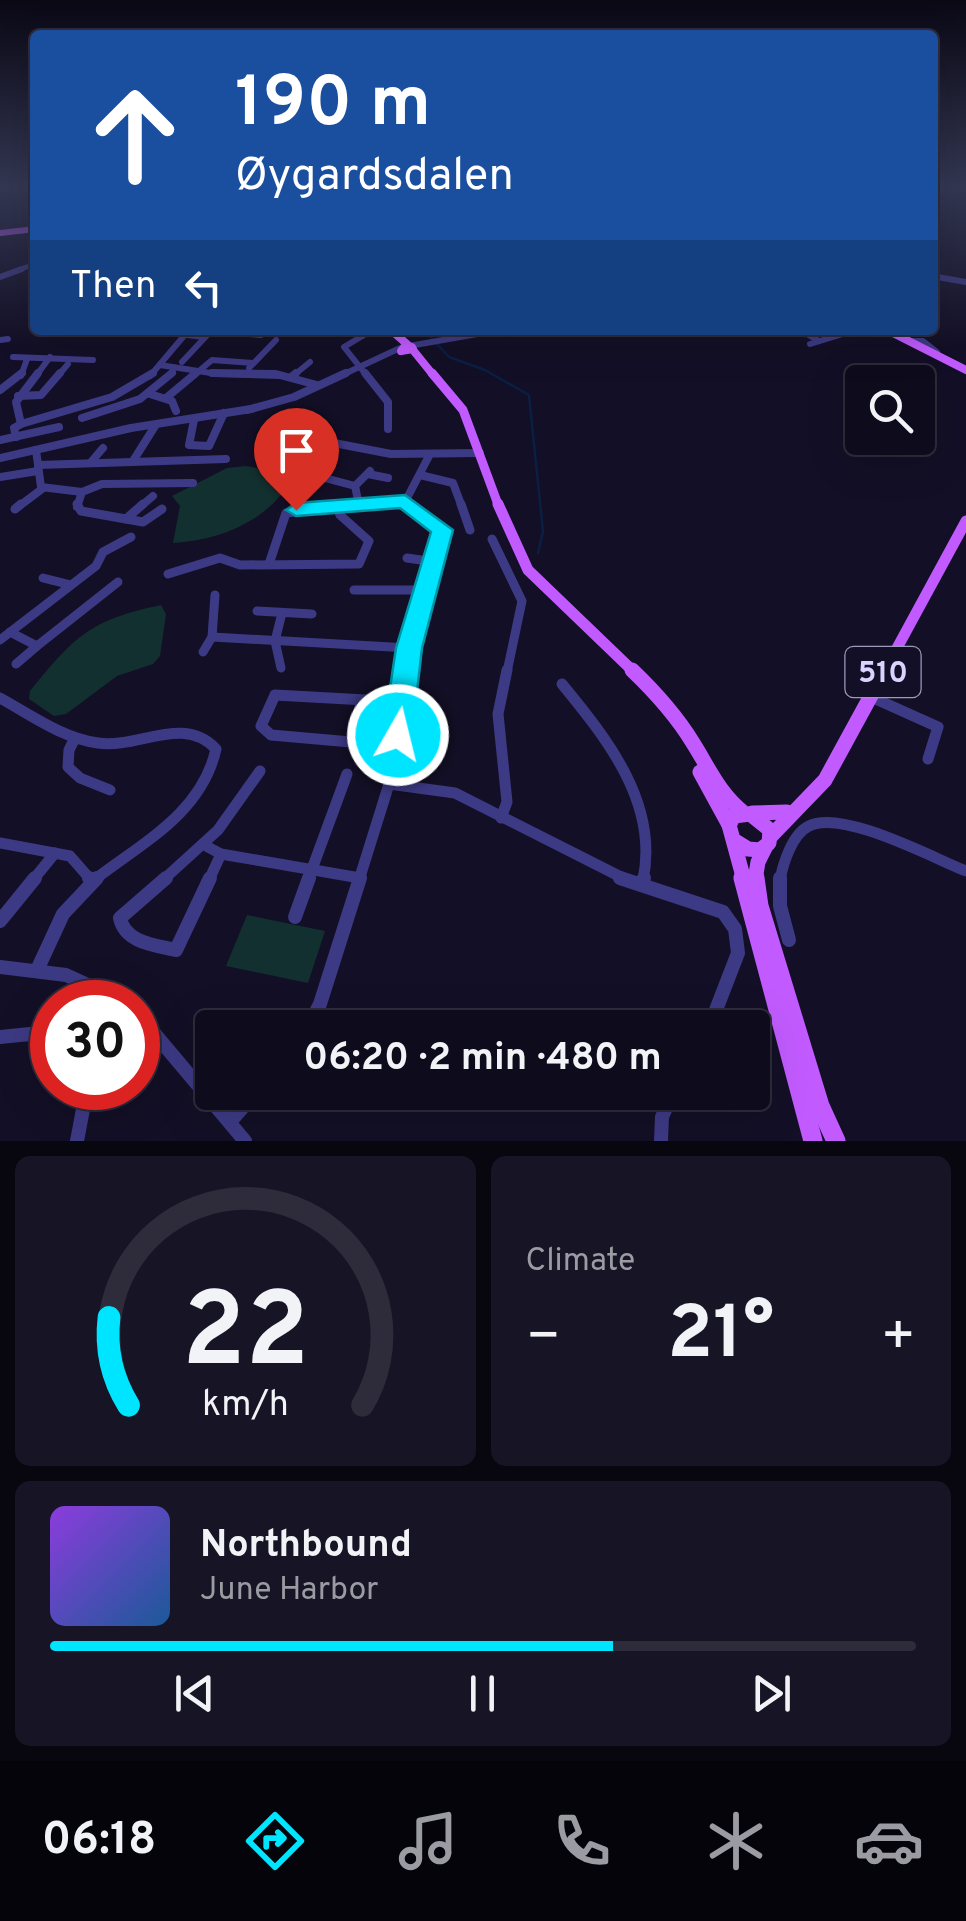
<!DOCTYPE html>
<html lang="en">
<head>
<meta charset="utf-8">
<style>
	:root { --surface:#0e0b1c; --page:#171425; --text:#f1f3f6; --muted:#9b9ba3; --line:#2e2b3b; --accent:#00e5ff }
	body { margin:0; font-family:Overpass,sans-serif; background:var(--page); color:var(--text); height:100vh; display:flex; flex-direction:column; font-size:38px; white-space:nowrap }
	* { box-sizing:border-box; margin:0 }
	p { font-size:32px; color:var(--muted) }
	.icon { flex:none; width:55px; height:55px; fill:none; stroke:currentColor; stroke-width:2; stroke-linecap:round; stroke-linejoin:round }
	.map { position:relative; height:1141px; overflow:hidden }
	.drawer { display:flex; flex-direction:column; gap:15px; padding:15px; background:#08060f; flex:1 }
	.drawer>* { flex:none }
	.hud { position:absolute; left:30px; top:30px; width:908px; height:305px; border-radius:10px; box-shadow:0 10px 40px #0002,0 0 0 2px var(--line); background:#1a4fa0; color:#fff; overflow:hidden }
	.tools { position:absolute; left:845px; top:365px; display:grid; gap:20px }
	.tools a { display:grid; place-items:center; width:90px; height:90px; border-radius:10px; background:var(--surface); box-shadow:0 10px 40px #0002,0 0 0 2px var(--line); font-size:50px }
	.speed { position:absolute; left:30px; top:980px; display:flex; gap:20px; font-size:50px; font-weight:700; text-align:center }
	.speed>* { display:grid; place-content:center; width:130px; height:130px; border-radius:50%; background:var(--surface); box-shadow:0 10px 40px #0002,0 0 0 2px var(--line); line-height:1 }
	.speed .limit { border:15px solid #d22; background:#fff; color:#111 }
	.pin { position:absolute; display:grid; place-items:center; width:85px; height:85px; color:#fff; margin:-102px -42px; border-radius:50% 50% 50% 0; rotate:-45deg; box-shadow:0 0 10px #0007 }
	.pin .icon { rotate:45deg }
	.me { position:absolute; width:110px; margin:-55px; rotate:8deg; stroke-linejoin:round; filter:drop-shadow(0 0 8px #0008) }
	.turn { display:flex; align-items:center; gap:35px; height:210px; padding:0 40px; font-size:45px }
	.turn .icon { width:130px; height:130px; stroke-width:2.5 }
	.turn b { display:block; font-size:70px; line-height:85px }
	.then { display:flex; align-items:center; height:95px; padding:0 40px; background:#0003; gap:20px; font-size:38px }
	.big { font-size:75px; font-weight:700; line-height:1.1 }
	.drawer .tile { flex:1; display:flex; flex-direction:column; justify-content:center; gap:15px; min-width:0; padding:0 35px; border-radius:15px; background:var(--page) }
	.drawer .dial { align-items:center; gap:0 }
	.dial svg { height:260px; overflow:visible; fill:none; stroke:var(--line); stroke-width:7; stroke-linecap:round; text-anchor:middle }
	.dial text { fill:var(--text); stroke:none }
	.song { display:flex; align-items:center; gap:30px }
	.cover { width:120px; height:120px; border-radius:15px; background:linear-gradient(135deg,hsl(270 70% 55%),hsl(210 70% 35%)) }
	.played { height:10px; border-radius:5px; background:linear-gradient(90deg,var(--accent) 65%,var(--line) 65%) }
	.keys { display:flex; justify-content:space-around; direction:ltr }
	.heat { display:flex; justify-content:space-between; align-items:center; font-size:55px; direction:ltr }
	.drawer .tiles { flex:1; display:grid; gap:15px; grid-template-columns:1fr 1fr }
	.tile:last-child { grid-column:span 2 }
	.trip { position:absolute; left:195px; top:1010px; width:575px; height:100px; border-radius:10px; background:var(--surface); box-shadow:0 10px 40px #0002,0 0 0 2px var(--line); font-weight:700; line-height:100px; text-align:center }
	.tab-bar { display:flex; height:160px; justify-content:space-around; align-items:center; background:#06040b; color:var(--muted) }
	.tab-bar .icon { width:70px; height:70px }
	.tab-bar .active { color:var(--accent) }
	.tab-bar b { font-size:45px; color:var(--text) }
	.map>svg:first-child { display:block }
	.green { fill:#12302f }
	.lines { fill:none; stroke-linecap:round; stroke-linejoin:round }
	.stream { stroke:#0a1f44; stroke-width:2.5 }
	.minor-far5 { stroke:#3d3a85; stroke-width:5 }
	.minor-far4 { stroke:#3d3a85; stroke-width:6 }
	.minor-far3 { stroke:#3d3a85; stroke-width:8 }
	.minor-far2 { stroke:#3d3a85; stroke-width:9 }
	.minor-far1 { stroke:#3d3a85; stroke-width:11 }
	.minor { stroke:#3d3a85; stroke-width:14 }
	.major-far5 { stroke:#c25bff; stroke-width:6 }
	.major-far4 { stroke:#c25bff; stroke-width:8 }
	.major-far3 { stroke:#c25bff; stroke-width:9 }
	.major-far2 { stroke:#c25bff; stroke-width:11 }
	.major-far1 { stroke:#c25bff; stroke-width:15 }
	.major { stroke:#c25bff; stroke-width:19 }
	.route { fill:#00e5ff; stroke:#0095a6; stroke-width:2.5 }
	.labels { text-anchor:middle; stroke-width:10; stroke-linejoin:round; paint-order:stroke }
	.shield { fill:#130f26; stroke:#9e99be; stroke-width:2.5 }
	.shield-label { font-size:30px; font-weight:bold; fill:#d9d4ff }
</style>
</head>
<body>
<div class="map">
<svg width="966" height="1141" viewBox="0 0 966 1141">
	<rect width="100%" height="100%" fill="#130f26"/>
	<!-- green -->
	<g class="green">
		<path d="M246,466L290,474L291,481C266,522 220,540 173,543L180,506L172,496L227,468Z"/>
		<path d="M161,605L166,614L160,656L153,664L117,676L66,714L54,716L29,699L30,691C75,636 90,620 161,605Z"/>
		<polygon points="247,915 325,931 308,983 226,966"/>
	</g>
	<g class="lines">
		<!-- stream -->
		<polyline class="stream" points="424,330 449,357 485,370 529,395 543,532 538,553"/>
		<!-- minor-far5 -->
		<polyline class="minor-far5" points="15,271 35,264"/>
		<!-- minor-far4 -->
		<g class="minor-far4">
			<polyline points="932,276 966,282"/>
			<polyline points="0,277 22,269"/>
			<polyline points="145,330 204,337"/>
			<polyline points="364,330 364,335 344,347 367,376"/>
			<polyline points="800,330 819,341"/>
			<polyline points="235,333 261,335"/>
			<polyline points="0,340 8,339"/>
			<polyline points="909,341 923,341 937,352"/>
			<polyline points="810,344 856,330"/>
			<polyline points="409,346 500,330"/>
			<polyline points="13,357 93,360"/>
			<polyline points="182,362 212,330"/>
			<polyline points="160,365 217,374 282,376"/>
			<polyline points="249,368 276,340"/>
			<polyline points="21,376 27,359"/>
			<polyline points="36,376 50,357"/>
			<polyline points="58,376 68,364"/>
			<polyline points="150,376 183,337"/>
			<polyline points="169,376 173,372"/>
			<polyline points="193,376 212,360 253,363"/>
			<polyline points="293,376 310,362"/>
			<polyline points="340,376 400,348"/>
		</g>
		<!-- minor-far3 -->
		<g class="minor-far3">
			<polyline points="212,373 276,374 317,385"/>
			<polyline points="365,373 388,402 388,429"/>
			<polyline points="291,377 296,373"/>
			<polyline points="0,390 22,373"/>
			<polyline points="150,394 172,401 176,411"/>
			<polyline points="18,396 41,395 60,373"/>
			<polyline points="166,398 196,373"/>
			<polyline points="247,410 294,397 346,373"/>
			<polyline points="82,418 140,399 172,373"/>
			<polyline points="194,420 189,445 209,446 224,413"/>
			<polyline points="21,424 112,397 153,373"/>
			<polyline points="277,432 391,454 480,453"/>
			<polyline points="16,437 14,428 21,424 16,402 38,373"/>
			<polyline points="0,440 59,427"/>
			<polyline points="262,446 317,462 321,477 355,486 359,505"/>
			<polyline points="36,450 41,487 82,492 77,507"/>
			<polyline points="0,458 131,428 251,409"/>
			<polyline points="92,461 103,448"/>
			<polyline points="133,461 155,426"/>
			<polyline points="38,465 226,459"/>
			<polyline points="368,474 388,478"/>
			<polyline points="420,475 453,483 462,507"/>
			<polyline points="0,477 38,471"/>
			<polyline points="355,486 370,471"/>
			<polyline points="82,492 102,484 193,483"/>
			<polyline points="405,502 429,456"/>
			<polyline points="405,502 411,507"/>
			<polyline points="18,507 42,489"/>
			<polyline points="140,507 153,496"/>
			<polyline points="351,507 405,502"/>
		</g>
		<!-- minor-far2 -->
		<g class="minor-far2">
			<polyline points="77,504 81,511 143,522 162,509"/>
			<polyline points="461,504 470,530"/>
			<polyline points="15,509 21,504"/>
			<polyline points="126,519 143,504"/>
			<polyline points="492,539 522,601 507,672"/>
			<polyline points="407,558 435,562"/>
			<polyline points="269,564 286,513 378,504"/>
			<polyline points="168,574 220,558 240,565 359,564 369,541 340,515 337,507"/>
			<polyline points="43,578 71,585"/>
			<polyline points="354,590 424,590"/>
			<polyline points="257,611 312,614"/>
			<polyline points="10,632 37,646 16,664"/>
			<polyline points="212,637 409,648"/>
			<polyline points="0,640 96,566 103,552 131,537"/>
			<polyline points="37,646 118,582"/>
			<polyline points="203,652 212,637 215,595"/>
			<polyline points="281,668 275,641 282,613"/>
			<polyline points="405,672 409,648 444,533 408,504"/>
		</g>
		<!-- minor-far1 -->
		<g class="minor-far1">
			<path d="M562,684C608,740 659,804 643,880"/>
			<polyline points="869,696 938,727 928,759"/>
			<path d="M0,698C31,715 62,738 98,743C139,749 183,714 216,749C202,813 142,843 94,880"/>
			<polyline points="362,700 351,742 271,735 261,726 275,695 402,702"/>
			<polyline points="75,738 69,750 68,767 80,778 110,790"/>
			<polyline points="389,784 455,793 627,880"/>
			<polyline points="501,818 507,802 498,714 507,670"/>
			<polyline points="0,843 70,856 91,880"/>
			<polyline points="206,846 221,854 360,878"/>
			<polyline points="33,880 55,853"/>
			<polyline points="163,880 218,830 260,771"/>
			<polyline points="209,880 221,854"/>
			<polyline points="308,880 347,774"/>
			<polyline points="359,880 389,784 406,670"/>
			<path d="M780,880C783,864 792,834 809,826C842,809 933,858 966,871"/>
		</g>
		<!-- minor -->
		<g class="minor">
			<polyline points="89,878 92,882"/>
			<path d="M166,878L120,918C125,943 155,945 176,950L210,878"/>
			<polyline points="620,878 723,912 735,929 738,953 709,1028"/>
			<polyline points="780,878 780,906 789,940"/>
			<polyline points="642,885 644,878"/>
			<polyline points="295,917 309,878"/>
			<polyline points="0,921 35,878"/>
			<polyline points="0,967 66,975 125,1002"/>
			<polyline points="38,968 63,914 97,878"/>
			<polyline points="138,1014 245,1141"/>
			<polyline points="308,1028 320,1004 360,878"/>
			<polyline points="0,1037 30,1034 52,1040"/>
			<polyline points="231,1121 256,1092"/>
			<polyline points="77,1141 87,1088"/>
			<polyline points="661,1141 662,1117 673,1092"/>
		</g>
		<!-- major-far5 -->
		<polyline class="major-far5" points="0,233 35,229"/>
		<!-- major-far4 -->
		<g class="major-far4">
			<polyline points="391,330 408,345"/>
			<polyline points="887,330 966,370"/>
			<polygon points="405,346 412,347 413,349 401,351"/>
			<polyline points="413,350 434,376"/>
		</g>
		<!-- major-far3 -->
		<polyline class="major-far3" points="432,373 463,410 499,507"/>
		<!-- major-far2 -->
		<g class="major-far2">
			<polyline points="498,504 528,570 634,672"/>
			<polyline points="884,672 966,521"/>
		</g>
		<!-- major-far1 -->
		<g class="major-far1">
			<path d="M632,670C655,692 676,715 693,743C710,770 719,793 744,813"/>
			<polyline points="700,772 729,825"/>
			<polyline points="752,813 787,812"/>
			<polyline points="771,836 825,780 885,670"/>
			<polyline points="735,841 748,849 760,850 769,843 770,830 750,814 734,816 729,825 744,880"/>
			<polyline points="755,880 758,862 765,848"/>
		</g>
		<!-- major -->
		<g class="major">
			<polyline points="743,878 813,1141"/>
			<polyline points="755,878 759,906 820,1106 836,1141"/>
		</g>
	</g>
	<!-- sky -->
	<linearGradient id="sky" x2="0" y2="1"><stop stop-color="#0a0815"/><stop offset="0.54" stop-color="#333752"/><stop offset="1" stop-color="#333752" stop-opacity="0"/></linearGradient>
	<rect width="966" height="347" fill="url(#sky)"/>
	<!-- route -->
	<polygon class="route" points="405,495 453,530 422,648 412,735 407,743 398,747 388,743 383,735 396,648 431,532 400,508 296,516 286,510 296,503"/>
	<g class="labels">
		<!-- shield labels -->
		<rect class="shield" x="845.5" y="647" width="75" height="50" rx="8"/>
		<g class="shield-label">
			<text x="883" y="682">510</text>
		</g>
	</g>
</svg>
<div class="tools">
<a><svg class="icon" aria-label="search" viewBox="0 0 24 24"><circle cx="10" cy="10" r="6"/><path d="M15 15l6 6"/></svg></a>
</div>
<div class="speed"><div class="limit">30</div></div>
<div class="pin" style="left:296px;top:510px;background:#d93025"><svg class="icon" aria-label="arrive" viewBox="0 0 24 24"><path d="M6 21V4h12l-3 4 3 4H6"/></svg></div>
<svg class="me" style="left:398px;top:735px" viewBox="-20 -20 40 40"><circle r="17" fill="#00e5ff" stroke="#fff" stroke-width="3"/><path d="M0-11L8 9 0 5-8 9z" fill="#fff"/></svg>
<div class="trip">06:20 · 2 min · 480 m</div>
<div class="hud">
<div class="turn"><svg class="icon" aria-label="ahead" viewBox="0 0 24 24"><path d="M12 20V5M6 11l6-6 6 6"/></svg><div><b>190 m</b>Øygardsdalen</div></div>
<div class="then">Then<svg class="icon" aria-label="left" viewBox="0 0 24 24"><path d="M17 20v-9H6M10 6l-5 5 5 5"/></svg></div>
</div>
</div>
<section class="drawer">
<div class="tiles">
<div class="tile dial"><svg viewBox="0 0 100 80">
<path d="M14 69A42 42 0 1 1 86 69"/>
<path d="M14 69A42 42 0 0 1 8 42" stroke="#00e5ff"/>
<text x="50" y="56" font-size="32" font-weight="700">22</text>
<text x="50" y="72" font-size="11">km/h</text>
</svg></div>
<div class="tile"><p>Climate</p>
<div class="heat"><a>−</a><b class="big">21°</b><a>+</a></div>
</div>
<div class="tile">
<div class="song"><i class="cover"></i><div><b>Northbound</b><p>June Harbor</p></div></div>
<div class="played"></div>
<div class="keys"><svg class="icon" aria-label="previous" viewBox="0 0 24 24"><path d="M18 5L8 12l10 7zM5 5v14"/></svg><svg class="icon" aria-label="pause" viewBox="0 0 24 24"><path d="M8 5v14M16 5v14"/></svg><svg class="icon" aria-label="next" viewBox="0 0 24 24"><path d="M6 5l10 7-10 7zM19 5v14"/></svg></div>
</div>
</div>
</section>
<nav class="tab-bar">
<b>06:18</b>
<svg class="icon active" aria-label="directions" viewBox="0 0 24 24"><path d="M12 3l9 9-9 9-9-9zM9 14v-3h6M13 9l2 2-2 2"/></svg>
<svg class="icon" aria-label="music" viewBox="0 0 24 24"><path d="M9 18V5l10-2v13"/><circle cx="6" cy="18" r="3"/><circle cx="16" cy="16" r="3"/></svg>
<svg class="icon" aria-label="phone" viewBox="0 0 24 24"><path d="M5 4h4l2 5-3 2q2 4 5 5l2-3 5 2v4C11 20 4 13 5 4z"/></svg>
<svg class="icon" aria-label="climate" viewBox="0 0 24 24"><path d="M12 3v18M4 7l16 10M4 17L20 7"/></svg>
<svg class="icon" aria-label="car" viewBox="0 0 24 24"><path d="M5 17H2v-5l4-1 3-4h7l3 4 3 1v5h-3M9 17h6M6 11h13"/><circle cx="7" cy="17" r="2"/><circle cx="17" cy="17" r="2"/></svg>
</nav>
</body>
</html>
